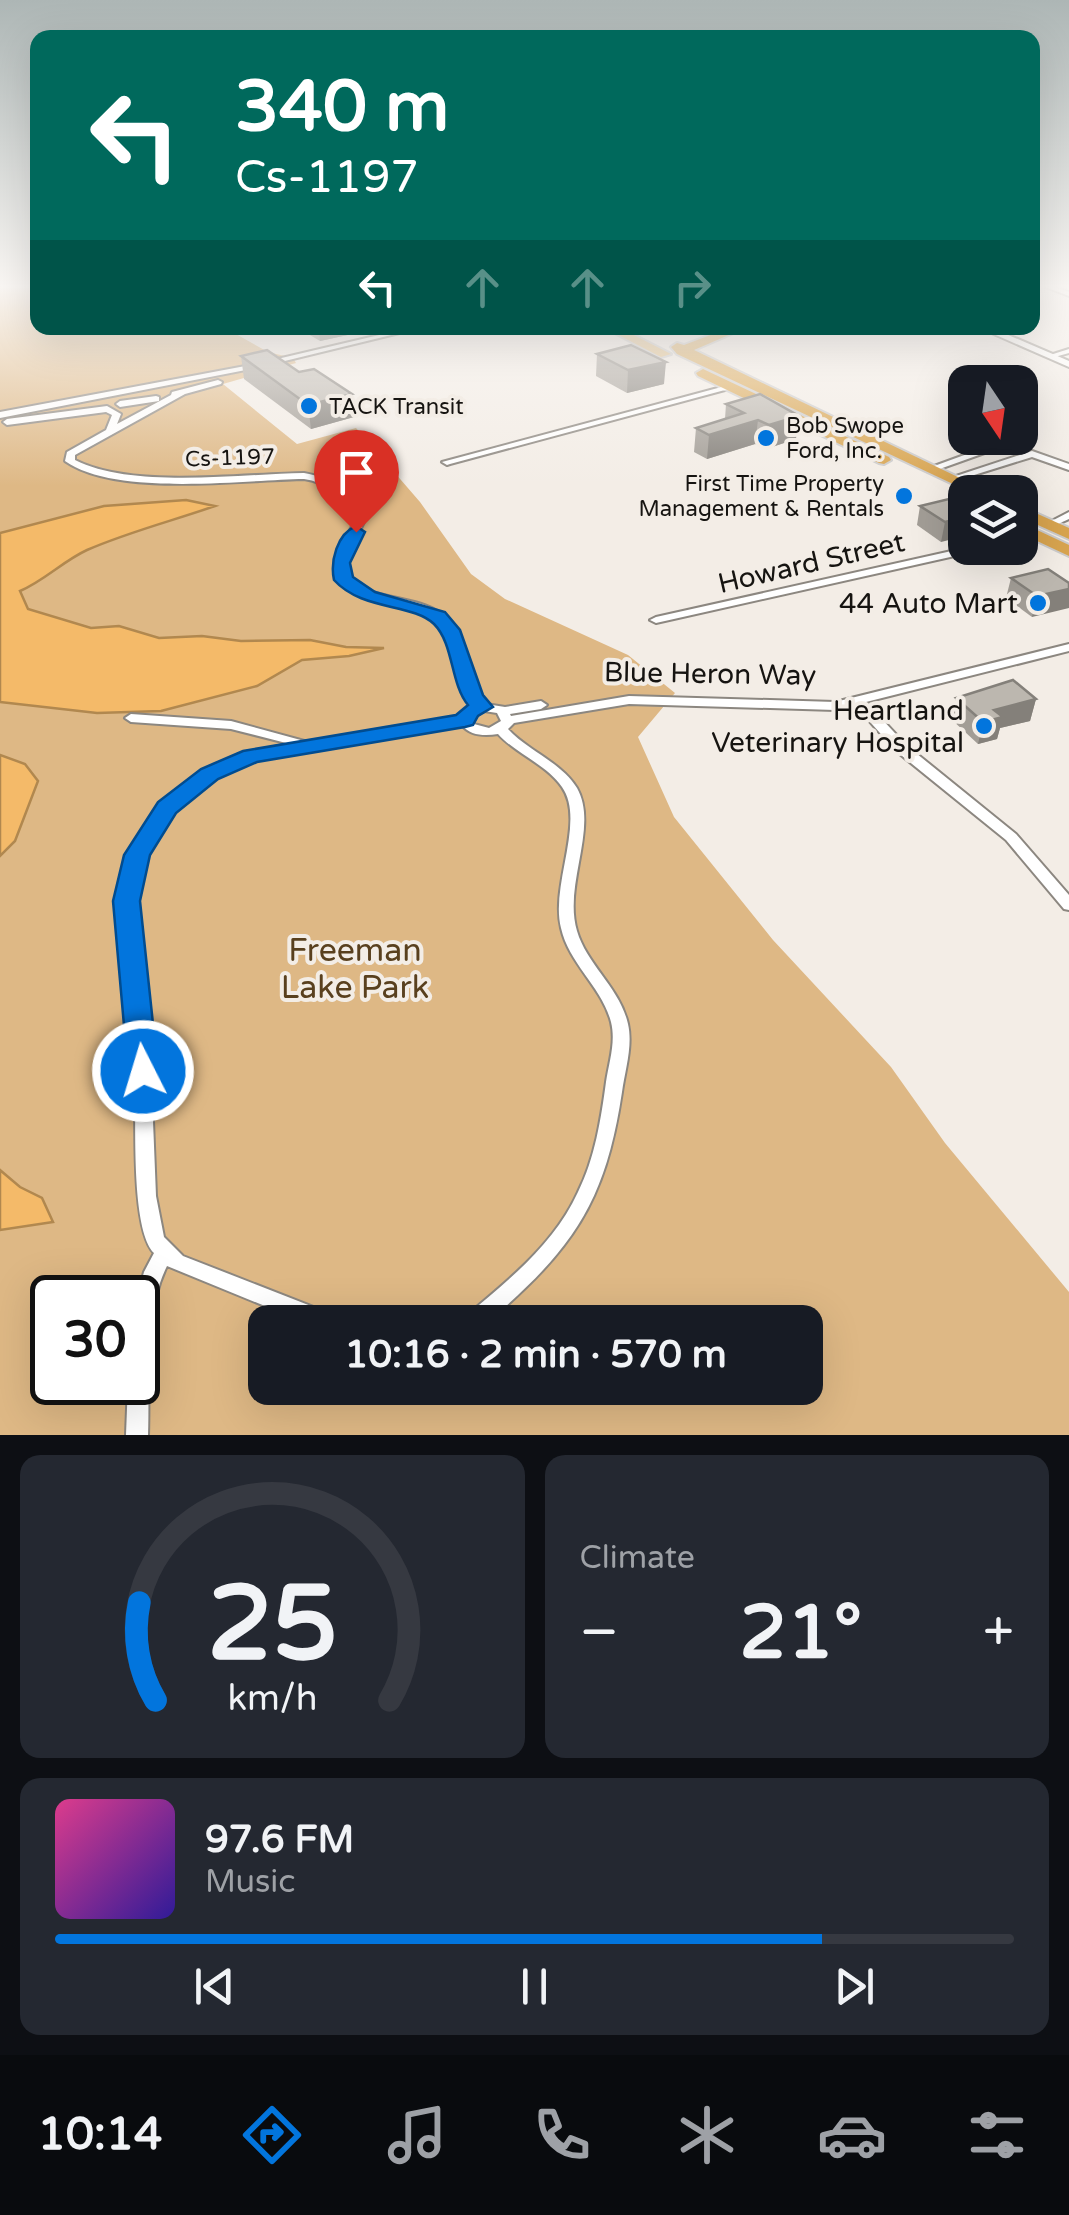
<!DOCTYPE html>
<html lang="en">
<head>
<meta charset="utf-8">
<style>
	:root { --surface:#171b24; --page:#242831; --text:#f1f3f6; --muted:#9ea1a6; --line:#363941; --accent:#0275dd }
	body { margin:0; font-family:"Varela Round",sans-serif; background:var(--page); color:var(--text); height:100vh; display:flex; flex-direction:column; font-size:38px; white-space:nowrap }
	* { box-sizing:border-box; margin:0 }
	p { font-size:32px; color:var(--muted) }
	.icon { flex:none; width:55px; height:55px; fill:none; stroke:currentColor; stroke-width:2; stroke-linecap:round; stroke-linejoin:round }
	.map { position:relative; height:1435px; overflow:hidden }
	.sheet { display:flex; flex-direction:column; gap:20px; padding:20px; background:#0d0f14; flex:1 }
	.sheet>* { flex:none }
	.top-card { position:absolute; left:30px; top:30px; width:1010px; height:305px; border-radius:20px; box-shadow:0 10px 40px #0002; background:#00695c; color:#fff; overflow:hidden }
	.needle { width:65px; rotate:167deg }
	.buttons { position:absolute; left:948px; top:365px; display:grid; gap:20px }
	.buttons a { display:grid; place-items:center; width:90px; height:90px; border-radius:20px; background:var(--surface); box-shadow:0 10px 40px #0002; font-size:50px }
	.speed { position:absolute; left:30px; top:1275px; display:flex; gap:20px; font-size:50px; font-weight:700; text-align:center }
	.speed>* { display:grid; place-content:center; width:130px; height:130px; border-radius:50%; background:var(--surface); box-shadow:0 10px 40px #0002; line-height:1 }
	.speed .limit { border:5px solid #111; border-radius:15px; background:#fff; color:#111 }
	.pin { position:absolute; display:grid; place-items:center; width:85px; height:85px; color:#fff; margin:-102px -42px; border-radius:50% 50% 50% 0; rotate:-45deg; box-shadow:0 0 10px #0007 }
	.pin .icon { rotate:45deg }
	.me { position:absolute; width:110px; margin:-55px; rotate:355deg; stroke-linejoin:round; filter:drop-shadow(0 0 8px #0008) }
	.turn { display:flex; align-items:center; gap:35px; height:210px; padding:0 40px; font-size:45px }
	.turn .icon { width:130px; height:130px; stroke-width:2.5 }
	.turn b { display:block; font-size:70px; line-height:85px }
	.lanes { display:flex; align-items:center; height:95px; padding:0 40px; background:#0003; justify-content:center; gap:50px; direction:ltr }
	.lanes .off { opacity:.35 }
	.big { font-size:75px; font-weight:800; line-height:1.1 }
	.sheet .tile { flex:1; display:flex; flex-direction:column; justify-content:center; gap:15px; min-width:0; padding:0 35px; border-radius:20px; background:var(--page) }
	.sheet .dial { align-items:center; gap:0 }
	.dial svg { height:260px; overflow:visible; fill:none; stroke:var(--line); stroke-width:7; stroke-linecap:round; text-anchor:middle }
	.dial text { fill:var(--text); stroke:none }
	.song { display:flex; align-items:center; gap:30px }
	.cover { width:120px; height:120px; border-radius:15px; background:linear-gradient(135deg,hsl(330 70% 55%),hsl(250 70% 35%)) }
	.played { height:10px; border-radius:5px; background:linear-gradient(90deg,var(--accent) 80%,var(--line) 80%) }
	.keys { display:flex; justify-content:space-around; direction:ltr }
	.heat { display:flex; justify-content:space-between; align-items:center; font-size:55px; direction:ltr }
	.sheet .tiles { flex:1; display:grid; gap:20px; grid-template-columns:1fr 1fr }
	.tile:last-child { grid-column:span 2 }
	.trip { position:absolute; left:248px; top:1305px; width:575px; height:100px; border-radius:20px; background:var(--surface); box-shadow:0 10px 40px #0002; font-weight:800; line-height:100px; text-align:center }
	.dock { display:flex; height:160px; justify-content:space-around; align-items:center; background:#090b0e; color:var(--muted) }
	.dock .icon { width:70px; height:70px }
	.dock .active { color:var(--accent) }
	.dock b { font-size:45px; color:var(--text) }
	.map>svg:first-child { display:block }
	.green { fill:#deb885; fill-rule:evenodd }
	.water { fill:#f4ba69; stroke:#b1884f; stroke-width:2.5 }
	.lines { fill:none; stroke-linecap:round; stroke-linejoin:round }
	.minor-casing { stroke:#8c8780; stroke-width:4 }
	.tertiary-casing { stroke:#8c8780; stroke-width:4 }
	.primary-casing { stroke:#cccbcb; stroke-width:4 }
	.trunk-casing { stroke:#cccbcb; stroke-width:4 }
	.minor { fill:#fff; fill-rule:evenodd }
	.tertiary { fill:#fff; fill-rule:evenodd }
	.primary { fill:#e2bb7b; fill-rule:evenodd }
	.trunk { fill:#d8a44f; fill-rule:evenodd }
	.wall { fill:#a29d96 }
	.shaded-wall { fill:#84807a }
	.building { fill:#bcb7af; stroke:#84807a; stroke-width:2.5 }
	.route { fill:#0275dd; stroke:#014c90; stroke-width:2.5 }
	.poi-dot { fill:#0275dd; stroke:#f3ede6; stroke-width:4 }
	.labels { text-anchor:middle; stroke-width:8; stroke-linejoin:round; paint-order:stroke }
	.far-poi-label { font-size:22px; fill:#161411; stroke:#f3ede6; text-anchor:start }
	.far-street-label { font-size:22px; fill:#161411; stroke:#f3ede6 }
	.street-label { font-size:28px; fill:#161411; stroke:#f3ede6 }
	.poi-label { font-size:28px; fill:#161411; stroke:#f3ede6; text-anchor:end }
	.near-park-label { font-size:32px; fill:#59401e; stroke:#f3ede6 }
</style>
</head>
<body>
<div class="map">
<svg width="1069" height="1435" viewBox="0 0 1069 1435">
	<rect width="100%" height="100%" fill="#f3ede6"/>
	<!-- green -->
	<path class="green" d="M0,286H37L38,328H225L268,352L293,358L296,363L223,384L297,444L356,428L420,502L471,574L505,599L628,655L675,693L638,737L674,817L773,940L891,1067L945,1143L1069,1292V1435H0ZM52,1298H138V1382H52ZM265,1322H805V1388H265Z"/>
	<!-- water -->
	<g class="water">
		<path d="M186,500L215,506C172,521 128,532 87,550C63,561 44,581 20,591L28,609L91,628L119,626L159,638L202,636L241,641L310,640L346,647L384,648L349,656L302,660L257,686L161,711L97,713L0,702V533L104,506Z"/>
		<polygon points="0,755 25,764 38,781 15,841 0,856"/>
		<polygon points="0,1170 20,1187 42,1198 53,1222 0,1230"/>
	</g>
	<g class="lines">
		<defs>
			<g id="minor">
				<polygon points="1043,286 1052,286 1069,292 1069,296"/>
				<polygon points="409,328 420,328 256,368 0,418 0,412 256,364"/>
				<polygon points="1069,349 1069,353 1051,358 1047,356"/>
				<path d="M218,380L222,382L221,384L185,394L75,455V460C132,489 239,474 304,473C338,479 349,493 364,522L345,563L348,579C378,603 423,594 448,619C470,643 467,678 486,704L505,707L541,701L547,705L541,709L510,714L511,716L629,696L835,702L1069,644V651L866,702L906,745L1016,834L1069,895V910L1064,909L1006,840L896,751L855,705L835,710L629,704L514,723L508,729C528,751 561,762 577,788C599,827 563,885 577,931C587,965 620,988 628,1024C633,1046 625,1070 622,1092C605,1205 572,1249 488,1322H464L467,1315C509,1280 555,1243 578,1192C595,1158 601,1119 606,1082C609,1062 616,1042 611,1022C602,987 569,964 561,928C550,885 586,821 562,787C546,764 516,754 498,734C485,736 470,736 462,725L269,756L228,770L191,793L164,820L144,855L135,886L136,918L151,1071L156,1196L164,1237L183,1256L334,1315L337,1322H304L167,1266C143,1314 150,1382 148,1435H126L128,1382H138L137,1298L144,1272L154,1253C131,1230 136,1124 135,1089C134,1044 128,999 124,953C122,931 117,907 121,885C124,867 132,851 141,836C174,780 227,754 290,744L231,729L131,722L125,718L131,714L231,721L308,742L460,718L462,713L475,706C458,682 460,649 443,627C420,598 332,609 335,565C336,554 349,533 354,522C342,499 331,483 304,479C242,480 116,497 65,461L67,452L106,430L112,415L106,412L7,425L3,422L7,419L107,406L121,414L117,424L171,395L172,392ZM484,711L497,713L501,721L489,728L474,724L473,717Z"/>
				<polygon points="729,385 736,387 450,464 447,465 442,462"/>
				<polygon points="156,396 159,397 159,401 120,407 116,404 120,401"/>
				<polygon points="1020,436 1022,438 1021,440 934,471 931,472 926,469 1011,438 1020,438"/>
				<polygon points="1032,451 1069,464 1069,470 1032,457 955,481 949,481 947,479"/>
				<polygon points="1069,512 1069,519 1049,528 1044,525"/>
				<polygon points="1035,531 1039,532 1039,536 1020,541 1020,535"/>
				<polygon points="965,548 982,548 977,551 656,623 650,620 656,617"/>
			</g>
			<polygon id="tertiary" points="980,328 992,328 1069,361 1069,367"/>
			<polygon id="primary" points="605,328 620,328 671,354 661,357"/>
			<g id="trunk">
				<polygon points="643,328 714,328 708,332 649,332"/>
				<polygon points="729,328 745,328 694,350 989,492 970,492 677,354 671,347 677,343 684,345"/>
				<polygon points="703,369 889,457 891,460 884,464 879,463 698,376 696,373"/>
				<polygon points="1020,506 1069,528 1069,539 1020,517"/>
				<polygon points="1020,522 1069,545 1069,556 1020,533"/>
			</g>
		</defs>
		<!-- minor casing -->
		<use href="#minor" class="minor-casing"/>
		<!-- tertiary casing -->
		<use href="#tertiary" class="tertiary-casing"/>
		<!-- primary casing -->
		<use href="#primary" class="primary-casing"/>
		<!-- trunk casing -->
		<use href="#trunk" class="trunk-casing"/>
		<!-- minor -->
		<use href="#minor" class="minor"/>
		<!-- tertiary -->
		<use href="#tertiary" class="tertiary"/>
		<!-- primary -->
		<use href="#primary" class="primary"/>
		<!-- trunk -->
		<use href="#trunk" class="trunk"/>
	</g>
	<!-- wall -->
	<g class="wall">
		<polygon points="298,328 380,328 320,341"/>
		<polygon points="597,354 664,384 627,393 596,376"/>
		<polygon points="241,356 354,417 311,429 244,379"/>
		<polygon points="726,404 796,439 766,449 755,444 707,459 694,452 696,428 725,419"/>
		<polygon points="920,506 965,506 941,542 917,525"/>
		<polygon points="1011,578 1069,583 1032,617 1006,598"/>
		<polygon points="956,698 1036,699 1030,721 1000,728 997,739 978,744 951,719"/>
	</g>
	<!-- shaded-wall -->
	<g class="shaded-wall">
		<polygon points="319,328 380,328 320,341"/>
		<polygon points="666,362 664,384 627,393 628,370"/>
		<polygon points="352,394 354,417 311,429 308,405"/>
		<polygon points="799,416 796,439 766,449 769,425"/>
		<polygon points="758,420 755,444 707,459 709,435"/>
		<polygon points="965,517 965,536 941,542 945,522"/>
		<polygon points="1069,589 1069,608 1032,617 1037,596"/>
		<polygon points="1036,699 1030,721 1000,728 997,739 978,744 983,722 994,710"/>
	</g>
	<!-- building -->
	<g class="building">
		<polygon points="631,345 666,362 628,370 597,354"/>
		<polygon points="267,350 299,372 314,369 352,394 308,405 241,356"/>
		<polygon points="760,394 799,416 769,425 758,420 709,435 696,428 744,413 726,404"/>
		<polygon points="953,498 965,506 965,517 945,522 920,506"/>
		<polygon points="1048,569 1069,583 1069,589 1037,596 1011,578"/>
		<polygon points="1013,680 1036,699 994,710 1003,717 983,722 956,698"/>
	</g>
	<!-- sky -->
	<linearGradient id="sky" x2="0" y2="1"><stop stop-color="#adb6b5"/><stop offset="0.59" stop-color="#faf7f4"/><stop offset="1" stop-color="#faf7f4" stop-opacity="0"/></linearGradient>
	<rect width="1069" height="486" fill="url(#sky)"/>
	<!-- route -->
	<path class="route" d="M356,526L365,532L350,563L353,577L375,592L445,612L460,630L483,695L493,707L478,716L473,725L465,727L257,762L218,779L176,813L150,855L140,901L158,1071L154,1080L143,1083L132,1080L128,1071L113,901L124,855L158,802L201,769L243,751L456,715L468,705C450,683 454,644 434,624C412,603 362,611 334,580C330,561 337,534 356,526Z"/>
	<!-- markers -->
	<g class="poi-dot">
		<circle cx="309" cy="406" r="10"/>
		<circle cx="766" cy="438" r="10"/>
		<circle cx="904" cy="496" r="10"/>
		<circle cx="1038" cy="603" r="10"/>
		<circle cx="984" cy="726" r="10"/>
	</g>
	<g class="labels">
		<!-- far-poi labels -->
		<g class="far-poi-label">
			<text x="329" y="414">TACK Transit</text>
			<text x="786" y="433">Bob Swope<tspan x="786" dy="25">Ford, Inc.</tspan></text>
			<text x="884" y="491" text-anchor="end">First Time Property<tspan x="884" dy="25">Management &amp; Rentals</tspan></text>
		</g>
		<!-- far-street labels -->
		<g class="far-street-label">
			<text transform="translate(230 457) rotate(-2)" y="8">Cs-1197</text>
		</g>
		<!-- street labels -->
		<g class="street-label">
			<text transform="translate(811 562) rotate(-13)" y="10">Howard Street</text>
			<text transform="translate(710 673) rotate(1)" y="10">Blue Heron Way</text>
		</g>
		<!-- poi labels -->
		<g class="poi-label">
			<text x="1018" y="613">44 Auto Mart</text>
			<text x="964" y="720">Heartland<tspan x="964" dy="32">Veterinary Hospital</tspan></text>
		</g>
		<!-- near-park labels -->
		<g class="near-park-label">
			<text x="355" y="961">Freeman<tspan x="355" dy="37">Lake Park</tspan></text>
		</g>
	</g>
</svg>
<div class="buttons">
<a><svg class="needle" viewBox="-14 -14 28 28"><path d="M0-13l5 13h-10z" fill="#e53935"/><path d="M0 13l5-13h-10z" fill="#9ea1a6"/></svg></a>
<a><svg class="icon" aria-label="layers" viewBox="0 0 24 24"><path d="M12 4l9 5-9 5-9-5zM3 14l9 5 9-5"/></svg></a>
</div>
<div class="speed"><div class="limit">30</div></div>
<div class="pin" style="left:356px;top:532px;background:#d93025"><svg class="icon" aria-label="arrive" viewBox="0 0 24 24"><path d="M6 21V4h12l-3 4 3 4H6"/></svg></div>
<svg class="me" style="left:143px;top:1071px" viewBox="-20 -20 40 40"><circle r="17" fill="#0275dd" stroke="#fff" stroke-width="3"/><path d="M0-11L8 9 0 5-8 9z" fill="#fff"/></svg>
<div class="trip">10:16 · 2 min · 570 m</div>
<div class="top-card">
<div class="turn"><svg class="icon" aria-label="left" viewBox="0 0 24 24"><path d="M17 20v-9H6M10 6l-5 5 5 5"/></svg><div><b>340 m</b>Cs-1197</div></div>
<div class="lanes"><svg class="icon" aria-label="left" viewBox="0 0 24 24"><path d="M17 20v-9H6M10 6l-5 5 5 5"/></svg><svg class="icon off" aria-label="ahead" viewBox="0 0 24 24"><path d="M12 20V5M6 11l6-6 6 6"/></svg><svg class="icon off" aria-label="ahead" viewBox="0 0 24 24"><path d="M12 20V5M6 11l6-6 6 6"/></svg><svg class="icon off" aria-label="right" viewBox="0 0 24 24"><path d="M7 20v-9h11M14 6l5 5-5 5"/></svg></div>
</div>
</div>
<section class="sheet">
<div class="tiles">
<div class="tile dial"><svg viewBox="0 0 100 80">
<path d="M14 69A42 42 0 1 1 86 69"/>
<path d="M14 69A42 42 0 0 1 9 39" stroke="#0275dd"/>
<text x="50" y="56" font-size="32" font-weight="700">25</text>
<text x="50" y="72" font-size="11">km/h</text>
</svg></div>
<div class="tile"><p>Climate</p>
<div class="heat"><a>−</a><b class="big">21°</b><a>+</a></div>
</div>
<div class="tile">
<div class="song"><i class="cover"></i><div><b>97.6 FM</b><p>Music</p></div></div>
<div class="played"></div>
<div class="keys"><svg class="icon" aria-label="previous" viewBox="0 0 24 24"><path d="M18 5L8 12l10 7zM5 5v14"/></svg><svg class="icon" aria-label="pause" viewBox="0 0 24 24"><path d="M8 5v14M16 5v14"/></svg><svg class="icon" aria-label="next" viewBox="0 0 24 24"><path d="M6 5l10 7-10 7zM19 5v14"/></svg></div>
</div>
</div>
</section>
<nav class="dock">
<b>10:14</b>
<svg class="icon active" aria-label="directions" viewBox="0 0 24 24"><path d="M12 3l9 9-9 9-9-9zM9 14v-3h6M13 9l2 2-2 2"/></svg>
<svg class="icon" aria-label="music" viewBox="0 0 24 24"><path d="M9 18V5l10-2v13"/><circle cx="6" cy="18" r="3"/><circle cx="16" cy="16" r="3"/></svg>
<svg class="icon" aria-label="phone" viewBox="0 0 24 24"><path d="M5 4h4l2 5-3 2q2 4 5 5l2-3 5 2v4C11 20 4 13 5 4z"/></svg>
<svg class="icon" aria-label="climate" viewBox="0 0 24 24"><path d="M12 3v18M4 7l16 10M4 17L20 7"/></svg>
<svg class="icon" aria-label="car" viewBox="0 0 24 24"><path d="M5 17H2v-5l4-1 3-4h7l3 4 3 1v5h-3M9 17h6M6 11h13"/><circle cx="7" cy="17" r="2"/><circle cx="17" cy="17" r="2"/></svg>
<svg class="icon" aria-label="filters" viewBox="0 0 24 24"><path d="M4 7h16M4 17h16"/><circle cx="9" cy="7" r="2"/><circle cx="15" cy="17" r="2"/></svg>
</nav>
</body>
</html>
